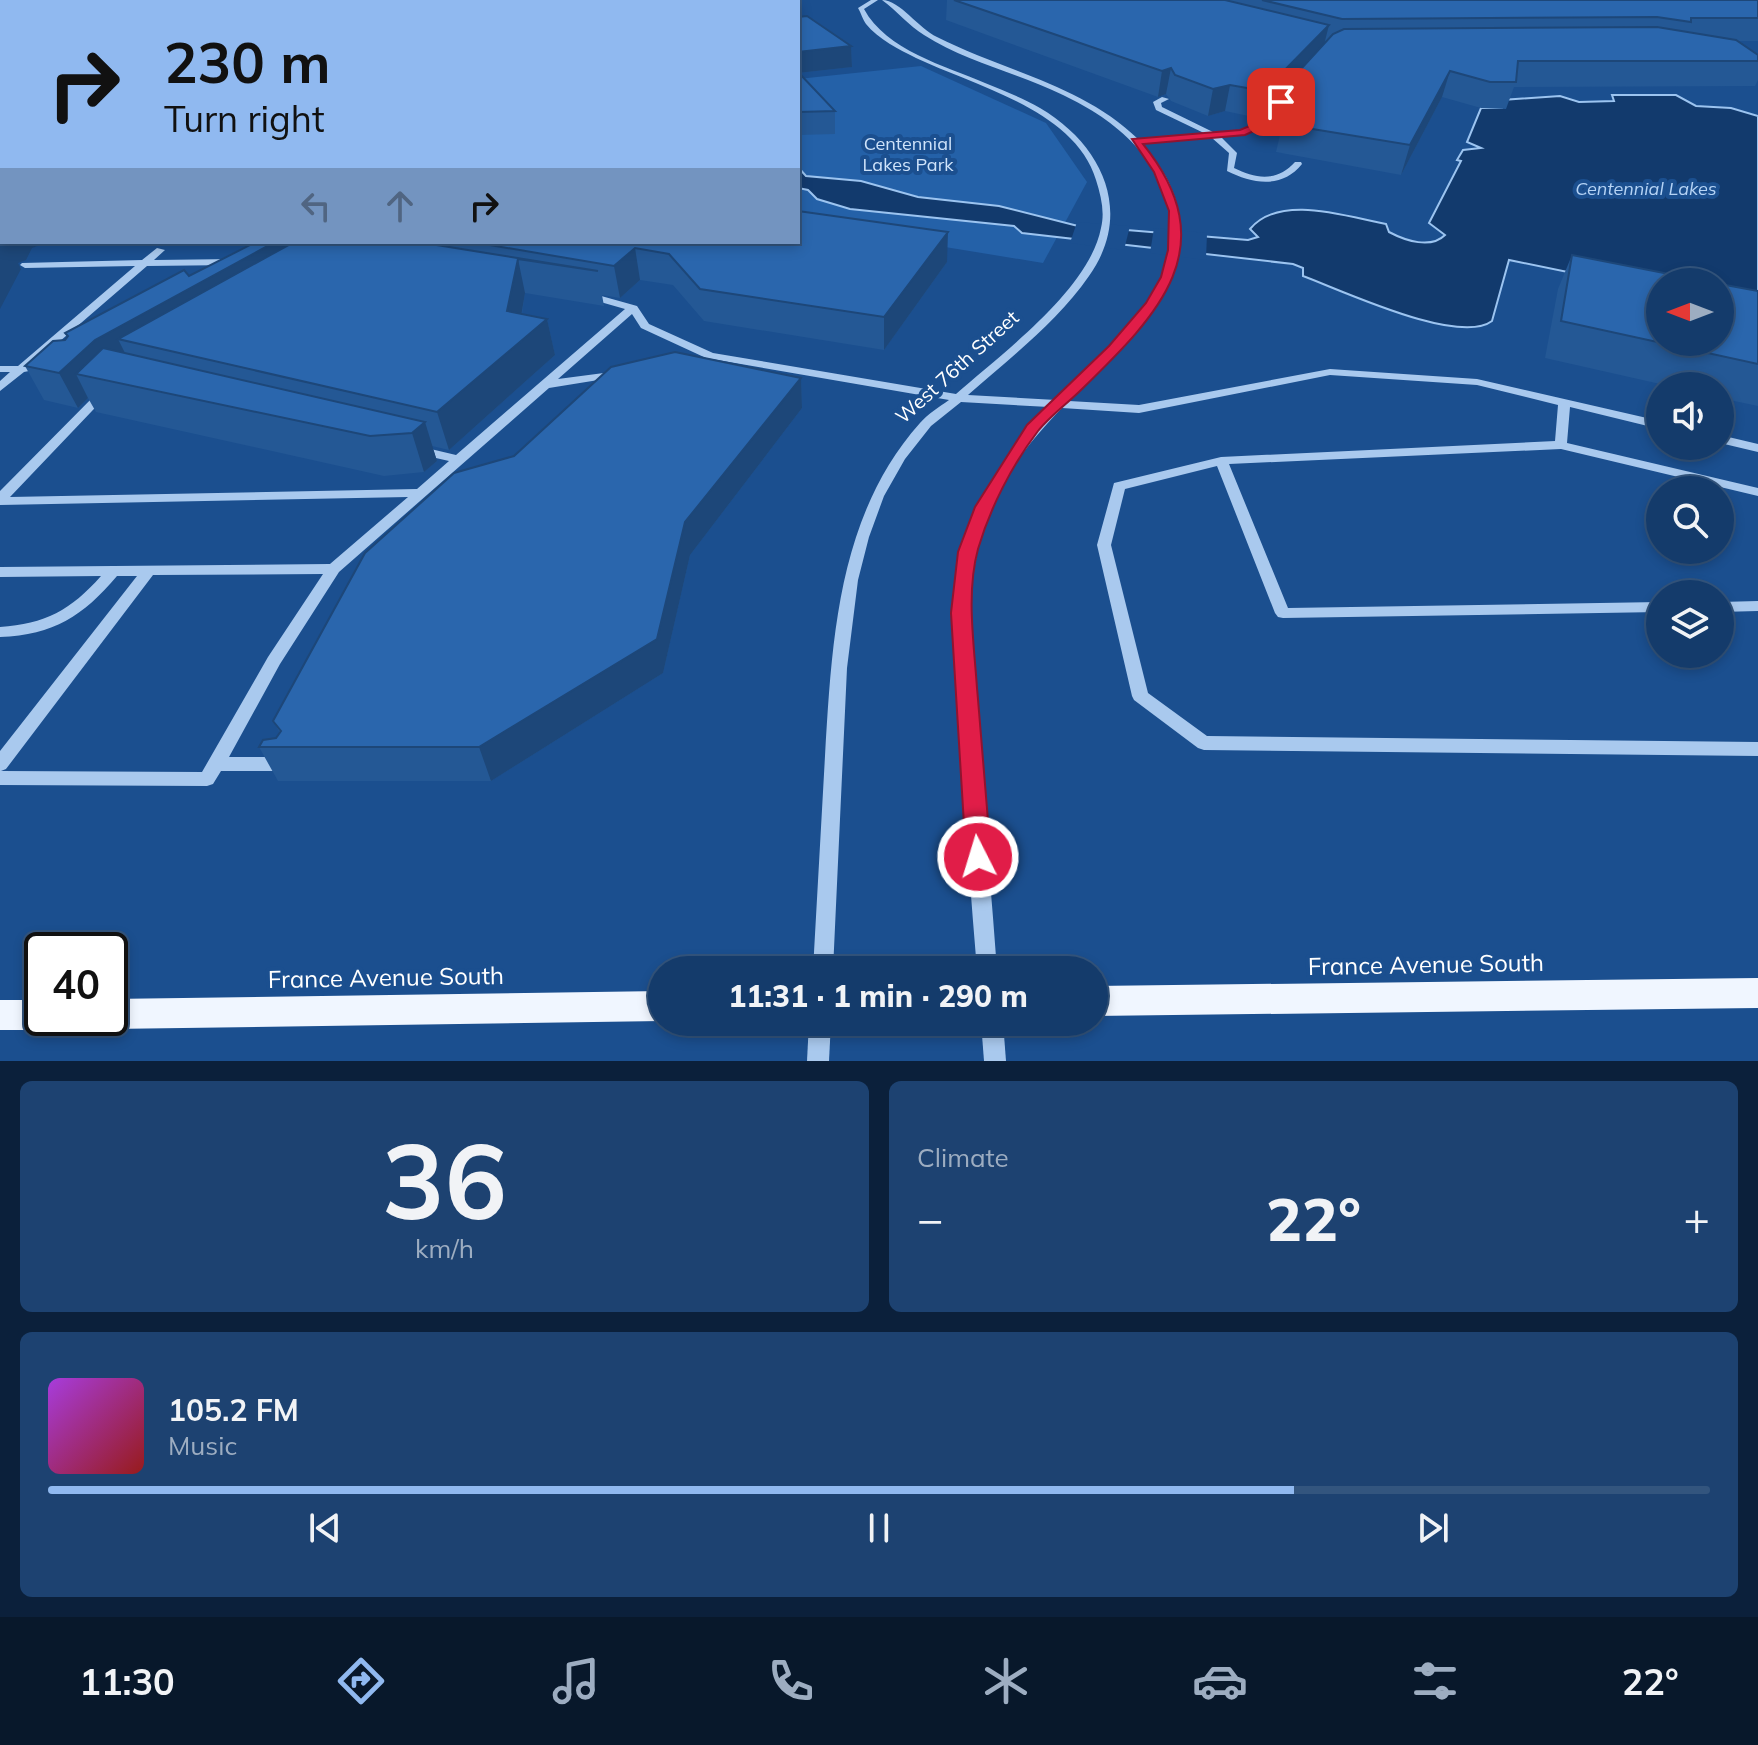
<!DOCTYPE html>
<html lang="en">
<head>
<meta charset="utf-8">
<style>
	:root { --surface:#143b6b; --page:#1d4271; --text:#f1f3f6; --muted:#9dadc1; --line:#33557e; --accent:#90b9f0 }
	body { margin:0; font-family:Mulish,sans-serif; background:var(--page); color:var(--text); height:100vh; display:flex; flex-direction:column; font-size:30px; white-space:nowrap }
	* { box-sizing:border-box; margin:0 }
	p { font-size:26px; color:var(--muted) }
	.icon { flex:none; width:44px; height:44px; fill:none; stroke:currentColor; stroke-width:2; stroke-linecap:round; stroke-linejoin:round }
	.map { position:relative; height:1061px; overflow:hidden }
	.panel { display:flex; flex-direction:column; gap:20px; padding:20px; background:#0b203b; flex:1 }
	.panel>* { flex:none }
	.banner { position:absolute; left:0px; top:0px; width:800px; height:244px; box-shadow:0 4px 12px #0003,0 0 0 2px var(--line); background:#90b9f0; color:#111; overflow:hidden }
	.needle { width:52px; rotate:270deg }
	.fabs { position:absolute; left:1646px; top:268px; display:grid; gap:16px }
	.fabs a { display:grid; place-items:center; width:88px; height:88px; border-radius:50%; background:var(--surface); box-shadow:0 4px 12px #0003,0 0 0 2px var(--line); font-size:40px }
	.speed { position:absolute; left:24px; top:932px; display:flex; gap:16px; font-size:40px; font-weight:700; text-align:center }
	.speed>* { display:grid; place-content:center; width:104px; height:104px; border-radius:50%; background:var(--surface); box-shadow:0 4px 12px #0003,0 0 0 2px var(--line); line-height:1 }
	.speed .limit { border:4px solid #111; border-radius:12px; background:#fff; color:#111 }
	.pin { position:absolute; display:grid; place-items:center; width:68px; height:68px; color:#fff; margin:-34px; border-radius:16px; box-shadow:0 4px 12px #0006 }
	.me { position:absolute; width:88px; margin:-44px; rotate:355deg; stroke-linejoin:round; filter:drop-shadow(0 0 6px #0008) }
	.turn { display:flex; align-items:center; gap:28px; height:168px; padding:0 32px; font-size:36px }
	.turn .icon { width:104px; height:104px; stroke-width:2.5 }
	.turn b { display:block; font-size:56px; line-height:68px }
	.lanes { display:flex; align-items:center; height:76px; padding:0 32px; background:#0003; justify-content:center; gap:40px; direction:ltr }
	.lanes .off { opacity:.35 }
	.big { font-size:60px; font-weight:800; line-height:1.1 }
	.panel .card { flex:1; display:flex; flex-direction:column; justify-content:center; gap:12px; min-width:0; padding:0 28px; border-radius:12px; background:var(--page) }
	.panel .dial { align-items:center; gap:0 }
	.dial b { font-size:104px; line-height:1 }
	.song { display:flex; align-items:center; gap:24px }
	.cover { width:96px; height:96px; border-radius:12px; background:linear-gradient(135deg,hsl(280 70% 55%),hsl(0 70% 35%)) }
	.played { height:8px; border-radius:4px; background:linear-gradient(90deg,var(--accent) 75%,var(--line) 75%) }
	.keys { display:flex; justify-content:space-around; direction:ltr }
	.heat { display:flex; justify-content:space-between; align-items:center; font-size:44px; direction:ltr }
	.panel .tiles { flex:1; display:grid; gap:20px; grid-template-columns:1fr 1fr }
	.card:last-child { grid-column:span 2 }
	.trip { position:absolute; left:648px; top:956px; width:460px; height:80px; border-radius:40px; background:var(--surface); box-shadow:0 4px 12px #0003,0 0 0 2px var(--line); font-weight:800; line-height:80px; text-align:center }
	.dock { display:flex; height:128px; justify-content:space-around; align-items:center; background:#08182b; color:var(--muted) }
	.dock .icon { width:56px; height:56px }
	.dock .selected { color:var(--accent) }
	.dock b { font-size:36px; color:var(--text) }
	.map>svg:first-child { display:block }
	.green { fill:#2461a8 }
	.water { fill:#123a6d; stroke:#9cc4f0; stroke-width:2 }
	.pier { fill:#1b4f8f }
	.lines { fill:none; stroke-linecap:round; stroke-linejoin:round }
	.minor { fill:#a9c9ee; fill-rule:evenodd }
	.major { fill:#f0f6ff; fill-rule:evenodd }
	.wall { fill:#245895 }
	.shaded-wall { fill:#1d4779 }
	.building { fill:#2a66ad; stroke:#1d4779; stroke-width:2 }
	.route { fill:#e11d48; stroke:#92132f; stroke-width:2 }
	.labels { text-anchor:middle; stroke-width:8; stroke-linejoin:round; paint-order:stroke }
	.far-park-label { font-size:18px; fill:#cfe3fa; stroke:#1b4f8f }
	.far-water-label { font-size:18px; font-style:italic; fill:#b5d3f5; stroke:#1b4f8f }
	.street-label { font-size:20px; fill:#fff; stroke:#1b4f8f }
	.near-street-label { font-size:24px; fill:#fff; stroke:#1b4f8f }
</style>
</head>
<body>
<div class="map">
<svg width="1758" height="1061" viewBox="0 0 1758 1061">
	<rect width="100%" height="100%" fill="#1b4f8f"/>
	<!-- green -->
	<polygon class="green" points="921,66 1046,123 1087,182 1043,263 798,223 798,79"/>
	<!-- water -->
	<path class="water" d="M1612,95H1676L1696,106L1731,108L1758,116V309L1720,301V282H1660V291L1509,260L1492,321C1459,346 1341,290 1303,276V268L1293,264L1022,233L1014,226L850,209L817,199L808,190L798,188V167L806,176L861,181L918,197L999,206L1078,226L1248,240L1258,237L1250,229C1280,193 1348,217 1386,224L1389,232C1406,241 1431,249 1445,235L1429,223L1461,161L1457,160L1463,150L1481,148L1467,142L1481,108H1502V100L1560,96L1579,102L1614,101Z"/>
	<!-- pier -->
	<g class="pier">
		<polygon points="1077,222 1130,226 1124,250 1070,243"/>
		<polygon points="1154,228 1207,233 1206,260 1150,253"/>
	</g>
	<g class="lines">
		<!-- minor -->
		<g class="minor">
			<rect x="75" y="0" width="6" height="2"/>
			<polygon points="734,0 740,0 733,2"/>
			<path d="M871,0H878L864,9C886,50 945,66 985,83C1004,91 1023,98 1040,108C1103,145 1134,213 1089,276C1057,322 1010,358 968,395L1056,400C1094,364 1134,328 1159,282C1168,264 1171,242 1170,223C1166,161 1116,120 1063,95C1018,73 966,62 924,35C909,26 897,11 882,0C900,0 919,29 937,37C1004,71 1083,85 1138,139L1206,134L1156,110L1153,102L1162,97L1169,99L1161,103L1162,107L1215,133L1241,131L1257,123L1284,93L1291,95C1268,122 1258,134 1221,137L1237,153L1234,168C1256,179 1277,182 1295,162H1301L1302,164C1282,189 1253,184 1227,171L1229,153L1212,138L1142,144C1233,244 1142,329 1069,401L1139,405L1330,369L1477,379L1660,421V429L1570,407L1567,443L1758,488V496L1561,449L1229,464L1288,608L1660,602V612L1283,618L1278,617L1275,613L1217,466L1125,489L1111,545L1148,693L1207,736L1758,742V756L1204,750L1198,748L1134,700L1132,696L1097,545L1114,483L1221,457L1555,441L1558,405L1477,385L1330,375L1139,413L1062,408C1033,438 1008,468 992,506C957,588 972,679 980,764C986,833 992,901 997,970H977C971,899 966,828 961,757C951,612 940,520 1049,407L961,402L931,426L905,459L884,496L869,537L858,580L847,668L833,970H813C817,899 821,828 825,756C832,639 838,515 920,423C928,414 939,407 949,400L706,358L641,328L632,314L558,379L619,371L623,372V376L549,388L339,572L280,664L229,757H287L293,759L296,764L293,769L287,771H221L213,784L207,786L0,785V751L137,576H117C83,616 54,635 0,637V627C45,624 71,610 101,576L0,577V567L330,564L408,497L0,505V491L102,388L106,386L112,390L10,497L417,489L449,461L414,453L412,450L414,447L418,446L456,455L625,309L583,297V293L587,292L637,306L649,324L713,353L956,394C1002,353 1089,290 1101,228C1105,212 1101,196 1096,180C1075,110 975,86 916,58C900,50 878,39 866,24C863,20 861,13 858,8ZM323,574L268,657L202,772L1,771L6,769L153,575Z"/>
			<polygon points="2,19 2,23 0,24 0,20"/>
			<polygon points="157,248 165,250 154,260 234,259 239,262 234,265 147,266 30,367 29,371 24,372 0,391 0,381 10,372 0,372 0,366 18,366 135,266 25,268 20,265 22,263 142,260"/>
			<polygon points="1720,435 1758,444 1758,452 1720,443"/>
			<polygon points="1758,601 1758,611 1720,612 1720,602"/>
			<polygon points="809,1022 831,1022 829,1061 807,1061"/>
			<polygon points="981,1022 1003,1022 1006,1061 984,1061"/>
		</g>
		<!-- major -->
		<g class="major">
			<polygon points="1758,978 1758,1008 1094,1016 1094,986"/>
			<polygon points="662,991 662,1021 110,1029 99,1025 96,1018 110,1018 110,999"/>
			<polygon points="0,1000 42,1000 42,1018 56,1018 53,1026 42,1030 0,1030"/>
		</g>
	</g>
	<!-- wall -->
	<g class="wall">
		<polygon points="947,0 1758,0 1758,41 1738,41 1758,55 1758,80 1755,86 1514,87 1506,109 1481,108 1442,97 1401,175 1276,152 1283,122 1273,120 1278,96 1258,118 1225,111 1208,116 1171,101 1166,94 1158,97 946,20"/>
		<polygon points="798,17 851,46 852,67 799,73 835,111 835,134 798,135"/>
		<polygon points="256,242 798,242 947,262 884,350 704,321 673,285 640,280 620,298 602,295 604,306 525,293 522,314 547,319 555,355 449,450 432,446 437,461 424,472 384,476 96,412 88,398 78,408 44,400 25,366 65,340 67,337 65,333 189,276"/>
		<polygon points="1572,255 1758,291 1758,406 1720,398 1720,386 1669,386 1545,358 1558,289"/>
		<polygon points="801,378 802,408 690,555 663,673 491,781 278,781 259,747 276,738 280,733 273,721"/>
	</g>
	<!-- shaded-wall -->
	<g class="shaded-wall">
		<polygon points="388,0 399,0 399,2 386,2"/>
		<polygon points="1329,25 1323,49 1279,93 1278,96 1258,118 1264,91"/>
		<polygon points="851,46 852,67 798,73 798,52"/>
		<polygon points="1171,68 1166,94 1158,97 1162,71"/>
		<polygon points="1450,71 1442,97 1401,175 1410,145"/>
		<polygon points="1230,85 1225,111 1208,116 1213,89"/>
		<polygon points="2,105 2,133 0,133 0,107"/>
		<polygon points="948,232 947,262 884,350 884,317"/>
		<polygon points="3,242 48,242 32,248 26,260 18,263 21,269 0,309 0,246"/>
		<polygon points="275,242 311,242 118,339 130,363 76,374 88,398 78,408 59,373 95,340"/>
		<polygon points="635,248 640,280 620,298 614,266"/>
		<polygon points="518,259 525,293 516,346 547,319 555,355 449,450 437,412 507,311"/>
		<polygon points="801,378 802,408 690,555 663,673 491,781 479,747 685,522"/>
		<polygon points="425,422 437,461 424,472 412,433"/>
	</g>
	<!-- building -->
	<g class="building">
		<polygon points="233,0 388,0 386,2 230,2"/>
		<polygon points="535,0 685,0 685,2 532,2"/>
		<polygon points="954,0 1225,0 1329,25 1264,91 1230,85 1213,89 1175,75 1171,68 1162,71"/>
		<polygon points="1262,0 1758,0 1758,18 1691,18 1691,22 1657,17 1342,19"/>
		<polygon points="807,16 851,46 798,52 798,17"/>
		<polygon points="1657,27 1736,40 1758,55 1758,61 1518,61 1516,82 1490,82 1450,71 1410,145 1282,124 1304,98 1279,93 1333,34 1344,29"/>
		<polygon points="2,35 2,105 0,107 0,36"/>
		<polygon points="798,72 835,111 798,112"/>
		<polygon points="0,173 2,173 3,242 0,246"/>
		<polygon points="798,211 948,232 884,317 700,289 669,254 635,248 614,266 472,242 798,242"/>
		<polygon points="256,242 275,242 95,340 59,373 25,366 53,341 65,340 68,336 65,333 184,270 189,276"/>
		<polygon points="294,242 418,242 598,271 518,259 507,311 547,319 437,412 118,339"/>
		<polygon points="1572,255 1710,282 1660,282 1660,342 1720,342 1720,284 1758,291 1758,364 1561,321"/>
		<polygon points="103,348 425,422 412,433 370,436 76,374"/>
		<polygon points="675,352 801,378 685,522 657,639 479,747 259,747 263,740 276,738 281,731 273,721 365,553 454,473 514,456 611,367"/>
	</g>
	<!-- route -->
	<path class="route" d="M1281,99L1286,102L1263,127L1245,135L1143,144C1226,247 1159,314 1082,389C1068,403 1050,416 1038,431C1012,465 990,508 978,549C966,593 974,643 977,688C982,744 986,800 991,857L987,864L978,868L969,864L966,857L951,613L958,552L975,507L1027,425L1109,346L1146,303L1161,277L1168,250L1169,211L1154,172L1132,139L1240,130L1257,123Z"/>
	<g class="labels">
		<!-- far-park labels -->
		<g class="far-park-label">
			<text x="908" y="150">Centennial<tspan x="908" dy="21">Lakes Park</tspan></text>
		</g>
		<!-- far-water labels -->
		<g class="far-water-label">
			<text x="1646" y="195">Centennial Lakes</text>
		</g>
		<!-- street labels -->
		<g class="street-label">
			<text transform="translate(957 367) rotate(-42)" y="7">West 76th Street</text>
		</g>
		<!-- near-street labels -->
		<g class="near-street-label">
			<text transform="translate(1426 965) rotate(-1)" y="8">France Avenue South</text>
			<text transform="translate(386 978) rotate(-1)" y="8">France Avenue South</text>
		</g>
	</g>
</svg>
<div class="fabs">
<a><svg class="needle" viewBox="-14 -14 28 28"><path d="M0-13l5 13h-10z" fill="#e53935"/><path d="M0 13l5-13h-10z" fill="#9dadc1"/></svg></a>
<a><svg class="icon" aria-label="sound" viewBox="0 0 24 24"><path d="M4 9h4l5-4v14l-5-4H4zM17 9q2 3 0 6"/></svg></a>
<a><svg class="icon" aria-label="search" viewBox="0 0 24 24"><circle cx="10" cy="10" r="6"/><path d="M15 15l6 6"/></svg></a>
<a><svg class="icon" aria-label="layers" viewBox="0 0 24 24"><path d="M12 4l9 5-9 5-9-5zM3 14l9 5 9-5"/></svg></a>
</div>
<div class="speed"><div class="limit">40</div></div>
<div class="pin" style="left:1281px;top:102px;background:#d93025"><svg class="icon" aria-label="arrive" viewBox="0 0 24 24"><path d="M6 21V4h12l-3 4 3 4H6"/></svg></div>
<svg class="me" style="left:978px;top:857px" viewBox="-20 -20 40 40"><circle r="17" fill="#e11d48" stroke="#fff" stroke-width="3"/><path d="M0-11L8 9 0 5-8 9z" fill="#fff"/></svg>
<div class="trip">11:31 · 1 min · 290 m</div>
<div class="banner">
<div class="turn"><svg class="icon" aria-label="right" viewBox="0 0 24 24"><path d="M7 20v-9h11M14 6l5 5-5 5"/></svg><div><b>230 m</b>Turn right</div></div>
<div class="lanes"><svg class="icon off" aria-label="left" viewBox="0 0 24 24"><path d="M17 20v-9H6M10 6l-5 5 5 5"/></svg><svg class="icon off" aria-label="ahead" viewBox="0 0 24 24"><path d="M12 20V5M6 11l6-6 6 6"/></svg><svg class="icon" aria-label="right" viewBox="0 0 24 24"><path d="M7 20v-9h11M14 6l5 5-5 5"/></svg></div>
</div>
</div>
<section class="panel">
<div class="tiles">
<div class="card dial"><b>36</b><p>km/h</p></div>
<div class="card"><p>Climate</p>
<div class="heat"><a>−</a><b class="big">22°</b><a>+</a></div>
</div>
<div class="card">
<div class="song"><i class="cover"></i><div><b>105.2 FM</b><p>Music</p></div></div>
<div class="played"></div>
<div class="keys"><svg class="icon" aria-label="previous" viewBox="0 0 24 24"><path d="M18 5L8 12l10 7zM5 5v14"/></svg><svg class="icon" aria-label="pause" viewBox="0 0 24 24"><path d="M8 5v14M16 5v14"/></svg><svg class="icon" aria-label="next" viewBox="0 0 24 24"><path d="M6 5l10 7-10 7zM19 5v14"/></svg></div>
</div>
</div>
</section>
<nav class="dock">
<b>11:30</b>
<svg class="icon selected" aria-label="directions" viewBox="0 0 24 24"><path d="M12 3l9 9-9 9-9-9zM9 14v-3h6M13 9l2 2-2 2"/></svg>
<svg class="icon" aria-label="music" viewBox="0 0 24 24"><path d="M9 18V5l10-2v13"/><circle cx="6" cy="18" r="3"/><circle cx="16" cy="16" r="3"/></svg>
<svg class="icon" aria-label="phone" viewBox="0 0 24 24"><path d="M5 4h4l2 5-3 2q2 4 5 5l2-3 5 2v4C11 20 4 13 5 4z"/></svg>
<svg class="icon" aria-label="climate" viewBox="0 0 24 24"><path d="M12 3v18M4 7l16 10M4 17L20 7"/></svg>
<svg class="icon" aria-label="car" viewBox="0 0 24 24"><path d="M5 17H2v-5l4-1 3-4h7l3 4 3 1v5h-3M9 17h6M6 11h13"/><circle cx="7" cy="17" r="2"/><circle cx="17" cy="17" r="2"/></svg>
<svg class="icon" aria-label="filters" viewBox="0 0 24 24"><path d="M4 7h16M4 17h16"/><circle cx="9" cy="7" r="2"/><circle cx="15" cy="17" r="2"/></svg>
<b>22°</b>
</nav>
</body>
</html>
